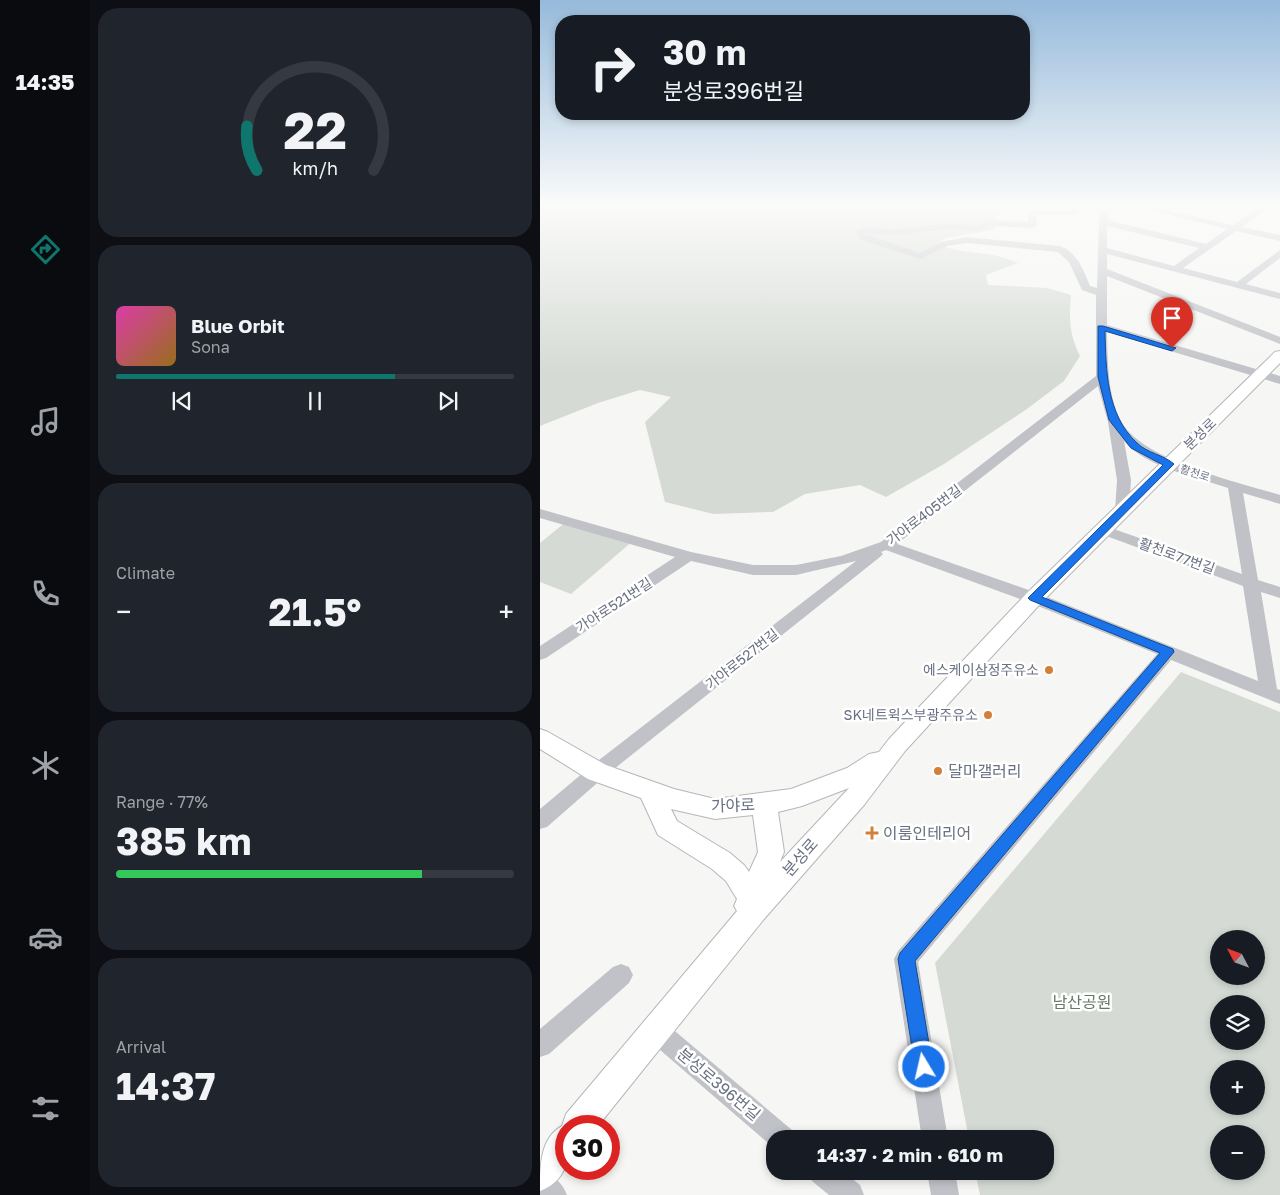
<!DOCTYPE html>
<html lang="en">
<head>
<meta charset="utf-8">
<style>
	:root { --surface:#171b24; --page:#20242c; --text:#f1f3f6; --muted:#9ea1a6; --line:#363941; --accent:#0f766e }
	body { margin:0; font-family:"Golos Text","Noto Sans KR",sans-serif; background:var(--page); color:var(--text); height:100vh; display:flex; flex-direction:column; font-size:19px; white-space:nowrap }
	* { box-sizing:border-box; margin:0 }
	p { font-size:16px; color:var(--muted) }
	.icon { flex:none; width:28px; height:28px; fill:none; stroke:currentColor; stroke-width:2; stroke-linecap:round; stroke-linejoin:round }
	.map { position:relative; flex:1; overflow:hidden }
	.panel { display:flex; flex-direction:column; gap:8px; padding:8px; background:#0d0f14; width:450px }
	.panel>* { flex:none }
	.guide { position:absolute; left:15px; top:15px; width:475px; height:105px; border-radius:20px; box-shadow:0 2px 8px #0003; background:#171b24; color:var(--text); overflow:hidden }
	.needle { width:32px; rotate:311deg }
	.tools { position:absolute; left:670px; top:930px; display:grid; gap:10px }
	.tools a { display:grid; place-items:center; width:55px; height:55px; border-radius:50%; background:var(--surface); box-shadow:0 2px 8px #0003; font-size:25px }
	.speed { position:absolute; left:15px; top:1115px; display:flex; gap:10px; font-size:25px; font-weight:700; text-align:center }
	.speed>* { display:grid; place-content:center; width:65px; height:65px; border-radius:50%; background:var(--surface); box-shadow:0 2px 8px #0003; line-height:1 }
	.speed .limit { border:8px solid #d22; background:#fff; color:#111 }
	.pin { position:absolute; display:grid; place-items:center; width:42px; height:42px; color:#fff; margin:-51px -21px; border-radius:50% 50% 50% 0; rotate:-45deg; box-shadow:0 0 5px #0007 }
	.pin .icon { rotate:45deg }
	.me { position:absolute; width:55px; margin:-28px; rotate:351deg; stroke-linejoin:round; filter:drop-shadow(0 0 4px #0008) }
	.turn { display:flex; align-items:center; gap:18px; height:105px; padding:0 25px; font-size:22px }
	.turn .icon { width:65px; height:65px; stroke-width:2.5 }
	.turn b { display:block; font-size:35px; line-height:42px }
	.big { font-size:38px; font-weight:700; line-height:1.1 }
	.panel .card { flex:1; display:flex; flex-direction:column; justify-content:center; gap:8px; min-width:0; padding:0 18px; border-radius:20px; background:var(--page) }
	.panel .dial { align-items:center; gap:0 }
	.dial svg { height:130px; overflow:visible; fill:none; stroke:var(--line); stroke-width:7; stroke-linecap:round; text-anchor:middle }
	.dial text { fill:var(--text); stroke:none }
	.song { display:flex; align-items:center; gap:15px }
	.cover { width:60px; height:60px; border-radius:8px; background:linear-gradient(135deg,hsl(320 70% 55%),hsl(40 70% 35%)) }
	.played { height:5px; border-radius:2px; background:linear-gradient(90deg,var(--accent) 70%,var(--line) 70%) }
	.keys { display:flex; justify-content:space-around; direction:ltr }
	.heat { display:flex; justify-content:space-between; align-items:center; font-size:28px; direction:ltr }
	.charge { height:8px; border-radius:4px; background:linear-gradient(90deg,#34c759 77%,var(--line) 0) }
	.trip { position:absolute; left:226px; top:1130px; width:288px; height:50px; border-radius:20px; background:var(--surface); box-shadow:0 2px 8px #0003; font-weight:700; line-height:50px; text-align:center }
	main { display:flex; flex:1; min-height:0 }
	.menu { display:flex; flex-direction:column; width:90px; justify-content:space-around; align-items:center; background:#090b0e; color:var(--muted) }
	.menu .icon { width:35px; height:35px }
	.menu .selected { color:var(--accent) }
	.menu b { font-size:22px; color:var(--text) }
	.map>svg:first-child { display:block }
	.green { fill:#d5dbd4; fill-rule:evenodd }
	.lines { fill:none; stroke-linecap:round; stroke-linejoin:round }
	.major-casing { stroke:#b4b6bb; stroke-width:2 }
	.minor { fill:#c0c2c7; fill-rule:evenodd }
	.major { fill:#fff; fill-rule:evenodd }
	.route { fill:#1a73e8; stroke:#114b97 }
	.poi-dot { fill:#d18039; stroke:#fff; stroke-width:2 }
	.labels { text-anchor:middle; stroke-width:5; stroke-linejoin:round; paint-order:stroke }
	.far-street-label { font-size:11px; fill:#697182; stroke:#fff }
	.street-label { font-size:14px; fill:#697182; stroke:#fff }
	.poi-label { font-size:14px; fill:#697182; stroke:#fff; text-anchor:end }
	.near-poi-label { font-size:16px; fill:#697182; stroke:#fff; text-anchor:start }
	.near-street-label { font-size:16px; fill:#697182; stroke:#fff }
	.near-park-label { font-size:16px; fill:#677a67; stroke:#fff }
</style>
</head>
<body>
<main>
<nav class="menu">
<b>14:35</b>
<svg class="icon selected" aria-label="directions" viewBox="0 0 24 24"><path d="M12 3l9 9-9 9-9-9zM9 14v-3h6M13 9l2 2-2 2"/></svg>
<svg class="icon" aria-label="music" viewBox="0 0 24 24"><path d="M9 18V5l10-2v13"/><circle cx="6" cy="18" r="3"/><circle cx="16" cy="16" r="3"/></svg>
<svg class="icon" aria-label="phone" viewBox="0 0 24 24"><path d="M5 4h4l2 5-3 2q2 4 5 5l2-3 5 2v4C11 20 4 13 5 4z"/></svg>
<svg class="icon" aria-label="climate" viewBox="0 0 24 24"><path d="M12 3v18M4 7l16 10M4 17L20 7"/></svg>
<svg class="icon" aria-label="car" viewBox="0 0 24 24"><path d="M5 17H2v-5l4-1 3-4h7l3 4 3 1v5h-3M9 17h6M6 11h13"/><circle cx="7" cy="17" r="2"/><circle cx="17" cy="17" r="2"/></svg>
<svg class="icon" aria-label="filters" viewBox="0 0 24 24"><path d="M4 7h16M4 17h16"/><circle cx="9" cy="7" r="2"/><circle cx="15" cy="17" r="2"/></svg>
</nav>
<section class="panel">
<div class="card dial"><svg viewBox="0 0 100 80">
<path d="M14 69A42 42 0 1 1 86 69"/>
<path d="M14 69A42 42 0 0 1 8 42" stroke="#0f766e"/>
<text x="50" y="56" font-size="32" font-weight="700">22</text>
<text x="50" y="72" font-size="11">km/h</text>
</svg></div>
<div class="card">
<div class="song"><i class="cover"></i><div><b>Blue Orbit</b><p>Sona</p></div></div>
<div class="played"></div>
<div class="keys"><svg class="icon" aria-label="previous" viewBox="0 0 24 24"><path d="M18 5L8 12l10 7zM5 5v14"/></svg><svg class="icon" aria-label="pause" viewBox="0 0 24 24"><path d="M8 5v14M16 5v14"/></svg><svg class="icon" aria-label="next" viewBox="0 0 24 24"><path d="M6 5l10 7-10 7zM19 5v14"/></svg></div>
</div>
<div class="card"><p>Climate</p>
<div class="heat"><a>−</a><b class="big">21.5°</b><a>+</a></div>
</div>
<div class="card"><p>Range · 77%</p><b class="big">385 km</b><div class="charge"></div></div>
<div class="card"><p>Arrival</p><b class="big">14:37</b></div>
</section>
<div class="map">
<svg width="740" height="1195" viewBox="0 0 740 1195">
	<rect width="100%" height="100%" fill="#f6f7f4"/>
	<!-- green -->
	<g class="green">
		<path d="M0,207H461L453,230L406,238L396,244C424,255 450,250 478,263L446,275L448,285L507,288L531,295C529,320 529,333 540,356L524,381L487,409L404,464L346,497L320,485L265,494L233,512L173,514L125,502L105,422L131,397L100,390L58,403L0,426Z"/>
		<polygon points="27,521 94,540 31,594 0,582 0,543"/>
		<path d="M641,672L740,712V1195H440L435,1171H505V1139H429L395,963ZM679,939H716V976H679ZM679,1004H716V1041H679ZM679,1069H716V1106H679ZM679,1134H716V1171H679Z"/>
	</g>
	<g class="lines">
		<defs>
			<path id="major" d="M740,351V363L501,603L365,751L324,805L224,919L58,1126H26C26,1156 33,1177 0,1191C0,1166 0,1138 22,1126L26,1114L197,911L194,906L197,899L186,881L172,869L118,835L101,798L48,779L0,749V729L8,732L66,765L134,789L175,799L251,789L307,768L329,754L339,752L349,739L487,593L735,352ZM309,788L240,862L244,852L238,812L262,806ZM131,809L175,819L213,815L218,852L209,872L204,865L190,853L137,821Z"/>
		</defs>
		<!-- major casing -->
		<use href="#major" class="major-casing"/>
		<!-- minor -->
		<g class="minor">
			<path d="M526,207H535L540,212L536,215H496L497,225L492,228L452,226L436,231L410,229L356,235L326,234L380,253L401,242L426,237L520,246C537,252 544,271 550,286L557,288L559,222L561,207H569L568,220L666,244L687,229L598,207H612L693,225L720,207H729L702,227L740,235V241L696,231L643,268L697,282L740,250V258L706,284L740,293V299L567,254V269L740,337V344L567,276V325L740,376V384L567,332C568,361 567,392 580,419C599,460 698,482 740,495V504L703,493L718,580L740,587V598L721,592L737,689L740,690V704L631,660L378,962L408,1139H382L354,959L358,951L617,654L488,602L346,550L341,552L343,554L340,557L64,777L7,827L0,829V809L50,767L316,561L256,575H213L151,561L6,658L0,660V646L135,557L0,518V509L151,552L213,565H256L301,556L341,542L556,376V295L542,290L529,262L518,252L426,243L407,246L381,259L324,241L318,237L316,231L321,228L356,229L410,223L435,225L451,220L488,222V213L491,210L528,209ZM567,226L659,248L634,266L567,248ZM558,386L568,422L577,480L575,511L577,514H587L589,511L591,480L584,441C605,467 657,477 688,488L702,574L568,527H558L556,530L558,533L703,586L718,681L500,594L357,544Z"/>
			<polygon points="81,964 89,967 93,975 89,983 9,1054 0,1057 0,1029 73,967"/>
			<polygon points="114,1017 123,1021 252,1130 256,1139 235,1139 235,1149 234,1148 105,1037 102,1029 105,1021"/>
			<path d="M0,1169C13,1175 22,1182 27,1195H0Z"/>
			<polygon points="268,1171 303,1171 320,1185 324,1195 289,1195 272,1181"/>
			<polygon points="387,1171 415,1171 419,1195 391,1195"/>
		</g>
		<!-- major -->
		<use href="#major" class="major"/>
	</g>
	<!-- sky -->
	<linearGradient id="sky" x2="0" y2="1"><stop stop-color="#96badb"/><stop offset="0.55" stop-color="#fbfbfa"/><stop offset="1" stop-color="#fbfbfa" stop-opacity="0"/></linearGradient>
	<rect width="740" height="374" fill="url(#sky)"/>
	<!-- route -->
	<path class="route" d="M558,326H563L636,348L632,351L565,331C566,370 566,414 597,443C607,453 624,455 634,464L502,597L633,649L634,652L375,961L393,1067L390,1073L384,1076L377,1073L375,1067L358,959L360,953L620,653L490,600L488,598L623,465L591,448L569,420L558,377Z"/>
	<!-- markers -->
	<g class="poi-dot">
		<circle cx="509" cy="670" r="5"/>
		<circle cx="448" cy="715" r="5"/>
		<circle cx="398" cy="771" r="5"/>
		<path d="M329.5 825.5h5v5h5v5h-5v5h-5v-5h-5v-5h5z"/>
	</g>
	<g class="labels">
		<!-- far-street labels -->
		<g class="far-street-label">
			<text transform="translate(655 473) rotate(18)" y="4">활천로</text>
		</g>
		<!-- street labels -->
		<g class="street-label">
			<text transform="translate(660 434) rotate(-44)" y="5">분성로</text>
			<text transform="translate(384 515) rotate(-37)" y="5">가야로405번길</text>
			<text transform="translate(637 556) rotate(20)" y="5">활천로77번길</text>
			<text transform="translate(74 605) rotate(-33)" y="5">가야로521번길</text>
			<text transform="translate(202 659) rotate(-38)" y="5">가야로527번길</text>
		</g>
		<!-- poi labels -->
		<g class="poi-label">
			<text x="499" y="675">에스케이삼정주유소</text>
			<text x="438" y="720">SK네트윅스부광주유소</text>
		</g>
		<!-- near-poi labels -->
		<g class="near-poi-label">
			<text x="408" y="777">달마갤러리</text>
			<text x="343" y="839">이룸인테리어</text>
		</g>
		<!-- near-street labels -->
		<g class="near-street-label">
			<text transform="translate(193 805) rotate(-2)" y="6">가야로</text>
			<text transform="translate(260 857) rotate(-49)" y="6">분성로</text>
			<text transform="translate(179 1084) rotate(40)" y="6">분성로396번길</text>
		</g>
		<!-- near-park labels -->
		<g class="near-park-label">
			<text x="542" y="1008">남산공원</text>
		</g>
	</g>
</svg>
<div class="tools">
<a><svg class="needle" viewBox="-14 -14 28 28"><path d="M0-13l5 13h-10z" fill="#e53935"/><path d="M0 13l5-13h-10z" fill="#9ea1a6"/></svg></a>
<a><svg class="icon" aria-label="layers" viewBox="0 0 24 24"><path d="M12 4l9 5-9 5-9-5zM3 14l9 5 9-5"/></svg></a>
<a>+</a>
<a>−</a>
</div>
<div class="speed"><div class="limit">30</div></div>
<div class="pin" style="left:632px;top:348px;background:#d93025"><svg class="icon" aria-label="arrive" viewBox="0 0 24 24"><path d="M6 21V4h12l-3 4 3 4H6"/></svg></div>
<svg class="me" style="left:384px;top:1067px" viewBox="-20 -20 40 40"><circle r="17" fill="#1a73e8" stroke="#fff" stroke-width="3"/><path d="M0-11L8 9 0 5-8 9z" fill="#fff"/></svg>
<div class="trip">14:37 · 2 min · 610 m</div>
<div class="guide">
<div class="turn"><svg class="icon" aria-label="right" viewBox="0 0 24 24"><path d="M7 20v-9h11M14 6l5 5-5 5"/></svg><div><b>30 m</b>분성로396번길</div></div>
</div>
</div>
</main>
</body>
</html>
